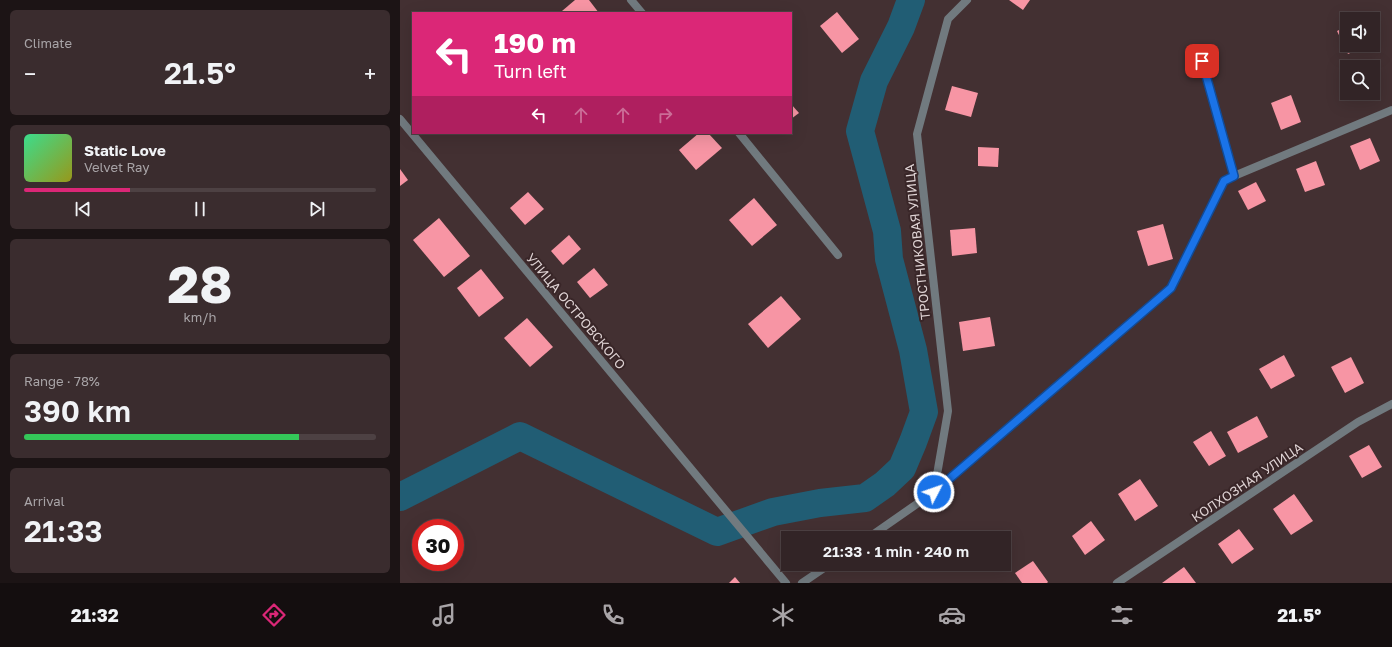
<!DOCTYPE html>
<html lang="en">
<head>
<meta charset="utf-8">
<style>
	:root { --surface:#322426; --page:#3a2c2e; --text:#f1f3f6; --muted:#a8a4a7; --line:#4d4143; --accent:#db2777 }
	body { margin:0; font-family:"Golos Text",sans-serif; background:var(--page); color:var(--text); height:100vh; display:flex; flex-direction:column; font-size:15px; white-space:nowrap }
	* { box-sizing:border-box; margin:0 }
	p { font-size:13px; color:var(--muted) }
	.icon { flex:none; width:22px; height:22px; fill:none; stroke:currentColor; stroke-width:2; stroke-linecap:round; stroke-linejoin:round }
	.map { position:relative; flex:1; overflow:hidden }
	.drawer { display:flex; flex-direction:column; gap:10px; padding:10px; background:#1c1415; width:400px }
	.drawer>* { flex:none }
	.hud { position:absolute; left:12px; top:12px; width:380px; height:122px; border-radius:0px; box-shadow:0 4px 16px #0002,0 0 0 1px var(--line); background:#db2777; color:#fff; overflow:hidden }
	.buttons { position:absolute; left:940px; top:12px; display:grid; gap:8px }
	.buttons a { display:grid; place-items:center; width:40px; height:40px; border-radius:0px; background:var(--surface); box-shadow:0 4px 16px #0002,0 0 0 1px var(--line); font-size:20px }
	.speed { position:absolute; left:12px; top:519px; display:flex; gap:8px; font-size:20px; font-weight:700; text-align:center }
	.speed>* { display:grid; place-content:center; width:52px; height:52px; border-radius:50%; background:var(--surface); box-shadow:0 4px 16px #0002,0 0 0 1px var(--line); line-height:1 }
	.speed .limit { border:6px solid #d22; background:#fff; color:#111 }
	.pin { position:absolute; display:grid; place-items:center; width:34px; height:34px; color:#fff; margin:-17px; border-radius:8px; box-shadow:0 2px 6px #0006 }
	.me { position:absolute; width:44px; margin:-22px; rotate:49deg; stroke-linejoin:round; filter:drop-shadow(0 0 3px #0008) }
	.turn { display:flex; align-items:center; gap:14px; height:84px; padding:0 16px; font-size:18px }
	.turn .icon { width:52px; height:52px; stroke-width:2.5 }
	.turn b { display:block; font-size:28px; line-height:34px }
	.lanes { display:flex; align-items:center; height:38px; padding:0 16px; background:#0003; justify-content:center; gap:20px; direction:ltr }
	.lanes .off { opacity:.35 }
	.big { font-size:30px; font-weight:600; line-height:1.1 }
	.drawer .card { flex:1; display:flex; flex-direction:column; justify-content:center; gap:6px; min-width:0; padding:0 14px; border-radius:6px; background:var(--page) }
	.drawer .dial { align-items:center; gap:0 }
	.dial b { font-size:52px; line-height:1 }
	.song { display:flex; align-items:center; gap:12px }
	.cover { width:48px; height:48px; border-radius:6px; background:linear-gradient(135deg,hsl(150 70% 55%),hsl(60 70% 35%)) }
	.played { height:4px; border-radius:2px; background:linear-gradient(90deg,var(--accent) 30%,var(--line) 30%) }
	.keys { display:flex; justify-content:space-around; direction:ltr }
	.heat { display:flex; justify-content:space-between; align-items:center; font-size:22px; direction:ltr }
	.charge { height:6px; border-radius:3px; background:linear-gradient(90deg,#34c759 78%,var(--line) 0) }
	.trip { position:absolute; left:381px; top:531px; width:230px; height:40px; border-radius:0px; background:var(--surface); box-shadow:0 4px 16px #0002,0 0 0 1px var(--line); font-weight:600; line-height:40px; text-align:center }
	.tabs { display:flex; height:64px; justify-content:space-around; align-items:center; background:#140e0f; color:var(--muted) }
	.tabs .icon { width:28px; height:28px }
	.tabs .on { color:var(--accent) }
	.tabs b { font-size:18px; color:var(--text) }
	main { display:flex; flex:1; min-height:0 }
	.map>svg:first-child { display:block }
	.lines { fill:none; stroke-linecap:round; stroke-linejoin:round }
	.river { stroke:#215d74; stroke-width:28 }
	.building { fill:#f795a4 }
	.lane { stroke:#717a7f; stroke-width:8 }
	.street { stroke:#717a7f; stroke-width:8 }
	.route-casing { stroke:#114b97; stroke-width:10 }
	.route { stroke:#1a73e8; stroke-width:7 }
	.labels { text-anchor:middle; stroke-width:4; stroke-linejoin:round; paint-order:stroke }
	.street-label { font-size:13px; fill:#ded2d3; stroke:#392628 }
</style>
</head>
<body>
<main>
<section class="drawer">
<div class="card"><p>Climate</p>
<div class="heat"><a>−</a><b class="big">21.5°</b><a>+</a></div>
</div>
<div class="card">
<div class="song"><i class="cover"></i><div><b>Static Love</b><p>Velvet Ray</p></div></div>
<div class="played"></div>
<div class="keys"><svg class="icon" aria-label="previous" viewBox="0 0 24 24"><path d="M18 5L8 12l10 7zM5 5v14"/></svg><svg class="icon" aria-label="pause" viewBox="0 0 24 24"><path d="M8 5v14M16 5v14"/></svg><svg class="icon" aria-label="next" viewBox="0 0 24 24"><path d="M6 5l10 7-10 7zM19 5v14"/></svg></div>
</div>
<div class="card dial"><b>28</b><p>km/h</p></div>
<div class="card"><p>Range · 78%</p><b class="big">390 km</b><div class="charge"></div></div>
<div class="card"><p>Arrival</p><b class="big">21:33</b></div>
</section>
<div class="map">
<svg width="992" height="583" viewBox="0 0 992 583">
	<rect width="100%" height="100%" fill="#433032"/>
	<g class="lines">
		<!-- river -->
		<polyline class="river" points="0,497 120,436 317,532 373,512 420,503 465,498 485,484 502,468 513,442 524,412 513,350 489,259 487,231 460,131 474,81 501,27 511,0"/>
	</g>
	<!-- building -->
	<g class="building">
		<polygon points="175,0 189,0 199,13 163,13 162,11"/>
		<polygon points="609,0 630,0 623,10"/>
		<polygon points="437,12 459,39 442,53 420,26"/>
		<polygon points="947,26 947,45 968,45 948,54 937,31"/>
		<polygon points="552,86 578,93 571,117 545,110"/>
		<polygon points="891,95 901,122 881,130 871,103"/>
		<polygon points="391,104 399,113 391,119"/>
		<polygon points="299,133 308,133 322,148 296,170 279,150"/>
		<polygon points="970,138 980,161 960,170 950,146"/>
		<polygon points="578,147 599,148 598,167 578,166"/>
		<polygon points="916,161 925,185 905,192 896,169"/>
		<polygon points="0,169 8,180 0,186"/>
		<polygon points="856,182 866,201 848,210 838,191"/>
		<polygon points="128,192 144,209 125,225 110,208"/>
		<polygon points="354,198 377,225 352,246 329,220"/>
		<polygon points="39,218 70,256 44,277 13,240"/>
		<polygon points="763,224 773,259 748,266 737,231"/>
		<polygon points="575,228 577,253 552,256 550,230"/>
		<polygon points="169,235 181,249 163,265 151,251"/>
		<polygon points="194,268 208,285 190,298 177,282"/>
		<polygon points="81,269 104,298 79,317 57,288"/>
		<polygon points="381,296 401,319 368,348 348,324"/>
		<polygon points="590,317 595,346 563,351 559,322"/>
		<polygon points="127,318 153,347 130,367 104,338"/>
		<polygon points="884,355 895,376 871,389 859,369"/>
		<polygon points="951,357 964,383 945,393 931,367"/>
		<polygon points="857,416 868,437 838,453 827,432"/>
		<polygon points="811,431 826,456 809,466 793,442"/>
		<polygon points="969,445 982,467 962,478 949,456"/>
		<polygon points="740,479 758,506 735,521 718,494"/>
		<polygon points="894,494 913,521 891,535 873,509"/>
		<polygon points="691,521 705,540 685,555 672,536"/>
		<polygon points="839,529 854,549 832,564 818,544"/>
		<polygon points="633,561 648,582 647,583 622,583 615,573"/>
		<polygon points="784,567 796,583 762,583"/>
		<polygon points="335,577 340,583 329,583"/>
	</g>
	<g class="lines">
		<!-- lane -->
		<polyline class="lane" points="802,61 834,176"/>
		<!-- street -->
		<g class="street">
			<polyline points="231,0 242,13"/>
			<polyline points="0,119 386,583"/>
			<polyline points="339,133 438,255"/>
			<polyline points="534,492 548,411 517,134 548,19 567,0"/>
			<polyline points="468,538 534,492 771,288 824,181 834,176 992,110"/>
			<polyline points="402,583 430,564"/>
			<polyline points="717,583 958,422 992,404"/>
		</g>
	</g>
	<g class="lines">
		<defs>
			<polyline id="route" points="534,492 771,288 824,181 834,176 802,61"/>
		</defs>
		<!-- route casing -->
		<use href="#route" class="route-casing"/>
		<!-- route -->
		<use href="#route" class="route"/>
	</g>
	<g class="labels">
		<!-- street labels -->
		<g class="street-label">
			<text transform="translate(517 242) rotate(-96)" y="5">ТРОСТНИКОВАЯ УЛИЦА</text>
			<text transform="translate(176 311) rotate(50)" y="5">УЛИЦА ОСТРОВСКОГО</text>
			<text transform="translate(847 482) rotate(-34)" y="5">КОЛХОЗНАЯ УЛИЦА</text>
		</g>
	</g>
</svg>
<div class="buttons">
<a><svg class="icon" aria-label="sound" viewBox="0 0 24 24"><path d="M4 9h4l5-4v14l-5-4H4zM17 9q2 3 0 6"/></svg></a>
<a><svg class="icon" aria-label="search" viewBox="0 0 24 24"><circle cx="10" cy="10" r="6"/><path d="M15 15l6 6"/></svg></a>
</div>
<div class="speed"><div class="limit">30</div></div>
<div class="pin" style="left:802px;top:61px;background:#d93025"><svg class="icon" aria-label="arrive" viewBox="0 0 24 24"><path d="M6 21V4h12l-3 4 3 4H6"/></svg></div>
<svg class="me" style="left:534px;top:492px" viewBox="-20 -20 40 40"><circle r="17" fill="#1a73e8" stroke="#fff" stroke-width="3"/><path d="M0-11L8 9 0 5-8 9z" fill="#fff"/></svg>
<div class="trip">21:33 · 1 min · 240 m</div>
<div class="hud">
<div class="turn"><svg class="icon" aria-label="left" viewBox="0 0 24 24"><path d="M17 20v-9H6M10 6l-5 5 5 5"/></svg><div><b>190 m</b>Turn left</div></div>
<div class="lanes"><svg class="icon" aria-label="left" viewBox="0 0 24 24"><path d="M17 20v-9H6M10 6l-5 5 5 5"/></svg><svg class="icon off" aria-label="ahead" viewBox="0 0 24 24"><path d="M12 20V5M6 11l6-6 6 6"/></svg><svg class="icon off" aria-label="ahead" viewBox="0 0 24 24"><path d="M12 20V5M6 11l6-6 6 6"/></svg><svg class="icon off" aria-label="right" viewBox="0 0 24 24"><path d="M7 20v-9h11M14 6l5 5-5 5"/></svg></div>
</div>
</div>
</main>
<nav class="tabs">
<b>21:32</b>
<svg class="icon on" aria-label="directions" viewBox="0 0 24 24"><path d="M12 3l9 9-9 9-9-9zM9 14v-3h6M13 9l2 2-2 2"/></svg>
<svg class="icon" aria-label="music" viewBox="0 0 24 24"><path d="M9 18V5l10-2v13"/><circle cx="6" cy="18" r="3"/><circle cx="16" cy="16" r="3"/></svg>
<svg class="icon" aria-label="phone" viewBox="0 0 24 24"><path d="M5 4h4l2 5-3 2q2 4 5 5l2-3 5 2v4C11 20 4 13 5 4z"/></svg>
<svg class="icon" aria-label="climate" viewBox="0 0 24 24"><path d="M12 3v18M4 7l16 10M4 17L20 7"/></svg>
<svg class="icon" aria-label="car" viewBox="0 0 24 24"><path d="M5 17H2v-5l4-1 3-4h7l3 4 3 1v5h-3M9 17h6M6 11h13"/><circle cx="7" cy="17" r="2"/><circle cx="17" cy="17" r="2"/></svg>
<svg class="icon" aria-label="filters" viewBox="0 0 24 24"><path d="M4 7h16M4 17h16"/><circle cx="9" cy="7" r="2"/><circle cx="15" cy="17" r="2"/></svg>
<b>21.5°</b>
</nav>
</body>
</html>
